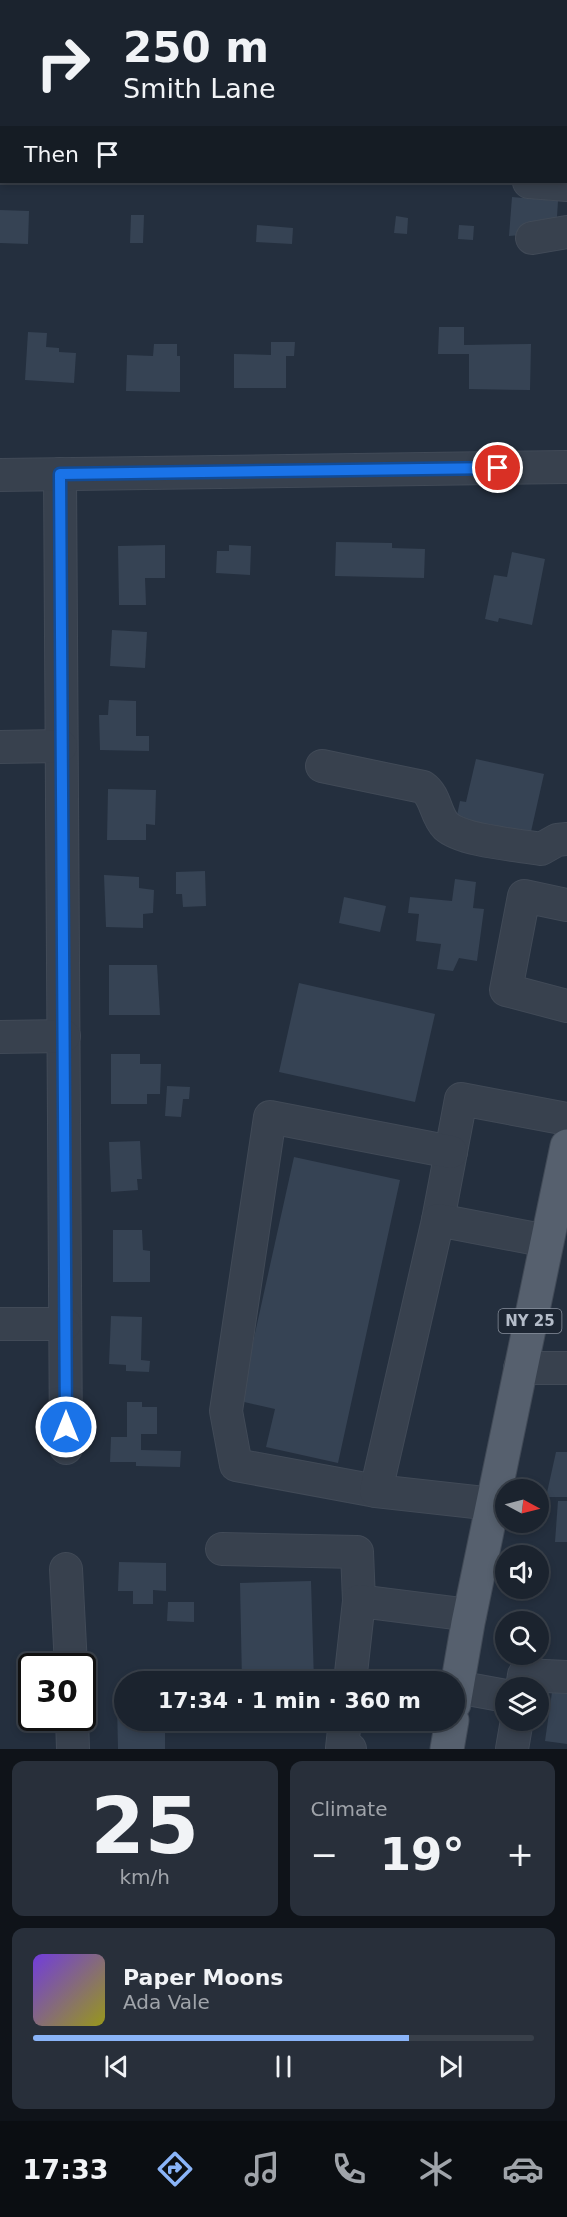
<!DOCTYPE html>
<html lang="en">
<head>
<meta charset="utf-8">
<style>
	:root { --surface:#1b232e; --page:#282f3a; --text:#f1f3f6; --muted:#a0a4aa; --line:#39404a; --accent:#8ab4f8 }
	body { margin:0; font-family:"DejaVu Sans",sans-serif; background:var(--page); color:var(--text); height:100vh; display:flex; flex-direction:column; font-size:22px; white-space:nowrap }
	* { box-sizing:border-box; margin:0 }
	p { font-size:20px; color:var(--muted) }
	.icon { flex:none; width:33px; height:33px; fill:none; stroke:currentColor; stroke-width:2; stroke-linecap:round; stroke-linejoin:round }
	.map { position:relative; height:1749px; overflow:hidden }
	.side { display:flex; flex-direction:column; gap:12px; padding:12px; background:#0f1319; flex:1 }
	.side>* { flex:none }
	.guide { position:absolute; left:0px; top:0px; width:567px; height:183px; box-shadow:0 3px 9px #0003,0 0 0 2px var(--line); background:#1b232e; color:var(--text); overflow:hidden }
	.needle { width:39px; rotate:97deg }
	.controls { position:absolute; left:495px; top:1479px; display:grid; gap:12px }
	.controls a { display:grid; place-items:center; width:54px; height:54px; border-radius:50%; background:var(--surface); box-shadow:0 3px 9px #0003,0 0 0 2px var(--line); font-size:30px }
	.speed { position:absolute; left:18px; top:1653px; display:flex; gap:12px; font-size:30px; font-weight:700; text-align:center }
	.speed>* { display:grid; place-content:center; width:78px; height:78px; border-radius:50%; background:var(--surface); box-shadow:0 3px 9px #0003,0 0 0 2px var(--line); line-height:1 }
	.speed .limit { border:3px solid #111; border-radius:9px; background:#fff; color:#111 }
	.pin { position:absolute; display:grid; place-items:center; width:51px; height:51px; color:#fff; margin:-26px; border:3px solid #fff; border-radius:50%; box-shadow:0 2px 6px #0007 }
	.me { position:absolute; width:66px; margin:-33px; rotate:0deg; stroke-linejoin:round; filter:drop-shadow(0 0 4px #0008) }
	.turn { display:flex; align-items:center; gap:21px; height:126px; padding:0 24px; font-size:27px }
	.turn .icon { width:78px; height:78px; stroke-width:2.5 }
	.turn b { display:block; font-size:42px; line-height:51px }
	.then { display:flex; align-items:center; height:57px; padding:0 24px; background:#0003; gap:12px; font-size:22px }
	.big { font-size:45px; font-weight:800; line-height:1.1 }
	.side .widget { flex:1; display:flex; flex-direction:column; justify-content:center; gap:9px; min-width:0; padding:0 21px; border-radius:12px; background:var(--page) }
	.side .dial { align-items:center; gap:0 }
	.dial b { font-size:78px; line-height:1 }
	.song { display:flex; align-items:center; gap:18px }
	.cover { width:72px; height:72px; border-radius:9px; background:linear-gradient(135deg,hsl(260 70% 55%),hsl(60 70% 35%)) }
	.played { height:6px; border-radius:3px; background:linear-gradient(90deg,var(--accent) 75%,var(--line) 75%) }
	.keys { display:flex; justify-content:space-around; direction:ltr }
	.heat { display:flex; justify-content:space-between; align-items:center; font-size:33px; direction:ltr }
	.side .tiles { flex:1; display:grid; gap:12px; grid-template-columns:1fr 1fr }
	.widget:last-child { grid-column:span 2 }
	.trip { position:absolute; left:114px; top:1671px; width:351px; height:60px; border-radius:30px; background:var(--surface); box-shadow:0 3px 9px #0003,0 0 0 2px var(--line); font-weight:800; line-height:60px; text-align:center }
	.tab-bar { display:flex; height:96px; justify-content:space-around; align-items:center; background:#0b0e12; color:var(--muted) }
	.tab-bar .icon { width:42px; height:42px }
	.tab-bar .active { color:var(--accent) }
	.tab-bar b { font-size:27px; color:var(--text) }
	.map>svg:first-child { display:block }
	.building { fill:#364354 }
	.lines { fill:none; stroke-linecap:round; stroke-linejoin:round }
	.minor-casing { stroke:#414a57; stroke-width:34 }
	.major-casing { stroke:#414a57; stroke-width:35 }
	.minor { stroke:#38414e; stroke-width:32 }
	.major { stroke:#56606e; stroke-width:33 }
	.route-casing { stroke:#114b97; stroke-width:15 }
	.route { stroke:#1a73e8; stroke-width:10 }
	.labels { text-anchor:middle; stroke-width:6; stroke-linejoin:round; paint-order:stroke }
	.shield { fill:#1d2633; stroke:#878f9c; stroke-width:1.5 }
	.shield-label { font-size:15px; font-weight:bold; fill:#b4bcc9 }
</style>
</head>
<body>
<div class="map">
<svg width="567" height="1749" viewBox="0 0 567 1749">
	<rect width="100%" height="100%" fill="#242f3e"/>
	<!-- building -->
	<g class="building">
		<polygon points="512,197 558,201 556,232 509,236"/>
		<polygon points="0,210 29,211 28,244 0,243"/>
		<polygon points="131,215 144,215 143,243 130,243"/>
		<polygon points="396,216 408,218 407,234 394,233"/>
		<polygon points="257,225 293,228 292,244 256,242"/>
		<polygon points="459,225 474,226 473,240 458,239"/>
		<polygon points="439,327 464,327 464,345 531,344 530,390 469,389 469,354 438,354"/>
		<polygon points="28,332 47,333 46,347 59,348 59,352 76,353 74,383 25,380"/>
		<polygon points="271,342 295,342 294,356 286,356 286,388 234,388 234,354 271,355"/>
		<polygon points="154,344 177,344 177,356 180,356 180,392 126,391 127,355 153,356"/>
		<polygon points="336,542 392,543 392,548 425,549 424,578 335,576"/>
		<polygon points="165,545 165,578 145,578 146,605 119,605 118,546"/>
		<polygon points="229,545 251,546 250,575 216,573 217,551 229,551"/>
		<polygon points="512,552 545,559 532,625 499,618 498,622 485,619 494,575 507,577"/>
		<polygon points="112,630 147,632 145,668 110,666"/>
		<polygon points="109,700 136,701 136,736 149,736 149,751 100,750 99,715 108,715"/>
		<polygon points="476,759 544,774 530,836 456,820 460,801 466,802"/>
		<polygon points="108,789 156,790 155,825 146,824 146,840 107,840"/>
		<polygon points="205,871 206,906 183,907 182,894 176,894 176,872"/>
		<polygon points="104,875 139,877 139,888 154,890 153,913 143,914 143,928 106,927"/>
		<polygon points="455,879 476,882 473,908 484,909 477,961 459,958 453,971 437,969 441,944 416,941 419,914 408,913 410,897 452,901"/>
		<polygon points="344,897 386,906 380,932 339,923"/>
		<polygon points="109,965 157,965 160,1015 109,1015"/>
		<polygon points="299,983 435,1014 415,1102 279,1072"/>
		<polygon points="111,1054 140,1054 140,1064 161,1064 160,1094 147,1094 147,1104 111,1104"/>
		<polygon points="167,1086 190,1087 189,1099 183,1099 181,1117 165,1116"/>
		<polygon points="140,1141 142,1179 137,1179 138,1190 111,1192 109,1142"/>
		<polygon points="294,1157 400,1180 338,1463 266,1447 275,1409 240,1401"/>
		<polygon points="113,1230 142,1230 143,1250 150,1251 150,1282 113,1282"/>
		<polygon points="111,1316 142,1317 141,1360 150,1361 149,1372 126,1371 126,1365 109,1364"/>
		<polygon points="127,1402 142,1402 142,1407 157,1407 157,1434 141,1434 141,1450 181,1451 180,1467 136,1466 136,1462 110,1462 111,1437 127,1437"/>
		<polygon points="556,1452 567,1452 567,1497 546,1497"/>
		<polygon points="558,1501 567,1501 567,1542 555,1542"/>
		<polygon points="119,1562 166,1563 166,1591 153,1590 153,1604 133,1604 133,1591 118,1591"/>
		<polygon points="311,1581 314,1682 242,1682 240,1583"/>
		<polygon points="168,1602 194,1602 194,1622 167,1621"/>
		<polygon points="553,1685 567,1686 567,1744 545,1741"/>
		<polygon points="117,1703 124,1703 124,1720 165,1720 165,1749 118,1749"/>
		<polygon points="230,1720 283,1720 283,1727 231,1729"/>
	</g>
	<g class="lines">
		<defs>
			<g id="minor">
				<polyline points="550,0 550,2"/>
				<polyline points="0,16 2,16"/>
				<polyline points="529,182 567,185"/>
				<polyline points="532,238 567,232"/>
				<polyline points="60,474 66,1448"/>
				<polyline points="0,475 567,467"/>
				<polyline points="0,747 61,746"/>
				<path d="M322,766L423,787C436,796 435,815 446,826C462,841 518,845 541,849L557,840L567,839"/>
				<polyline points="567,905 524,896 506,990 567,1006"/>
				<polyline points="0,1037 64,1036"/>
				<polyline points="438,1220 461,1099 567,1119"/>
				<polyline points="0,1324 65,1324"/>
				<polyline points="520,1368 567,1368"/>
				<polyline points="376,1491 236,1465 226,1411 270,1117 451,1152"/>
				<polyline points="493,1504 376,1491 438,1220 547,1241"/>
				<polyline points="222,1549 357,1552 359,1601"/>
				<polyline points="66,1569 71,1666"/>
				<polyline points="350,1682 359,1601 470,1615"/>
				<polyline points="457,1687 506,1696"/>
				<polyline points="522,1688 524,1675 567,1677"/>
				<polyline points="72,1718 73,1749"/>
				<polyline points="345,1720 342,1748 350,1749"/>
				<polyline points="512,1749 517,1720"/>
			</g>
			<g id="major">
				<polyline points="454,1704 468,1623 567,1146"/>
				<polyline points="447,1749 452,1720"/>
			</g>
		</defs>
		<!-- minor casing -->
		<use href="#minor" class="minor-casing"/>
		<!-- major casing -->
		<use href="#major" class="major-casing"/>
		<!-- minor -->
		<use href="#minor" class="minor"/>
		<!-- major -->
		<use href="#major" class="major"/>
	</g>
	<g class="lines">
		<defs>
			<polyline id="route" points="66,1427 60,474 498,468"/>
		</defs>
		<!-- route casing -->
		<use href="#route" class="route-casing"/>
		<!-- route -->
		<use href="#route" class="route"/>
	</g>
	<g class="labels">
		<!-- shield labels -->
		<rect class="shield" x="498.5" y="1309" width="63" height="24" rx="4.5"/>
		<g class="shield-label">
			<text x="530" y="1326">NY 25</text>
		</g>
	</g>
</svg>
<div class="controls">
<a><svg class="needle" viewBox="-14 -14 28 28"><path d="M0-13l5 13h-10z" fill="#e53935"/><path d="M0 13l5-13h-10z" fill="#a0a4aa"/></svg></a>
<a><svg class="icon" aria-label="sound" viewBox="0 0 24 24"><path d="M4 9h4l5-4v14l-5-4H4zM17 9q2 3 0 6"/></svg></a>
<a><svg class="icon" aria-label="search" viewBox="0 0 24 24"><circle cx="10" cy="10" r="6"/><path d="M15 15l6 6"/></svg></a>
<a><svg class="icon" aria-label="layers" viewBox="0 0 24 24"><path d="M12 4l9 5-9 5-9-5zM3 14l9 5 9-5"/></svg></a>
</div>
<div class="speed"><div class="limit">30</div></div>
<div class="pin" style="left:498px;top:468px;background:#d93025"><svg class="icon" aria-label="arrive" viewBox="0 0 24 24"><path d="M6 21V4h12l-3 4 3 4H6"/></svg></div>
<svg class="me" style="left:66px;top:1427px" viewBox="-20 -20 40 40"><circle r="17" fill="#1a73e8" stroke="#fff" stroke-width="3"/><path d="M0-11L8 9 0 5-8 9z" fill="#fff"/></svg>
<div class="trip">17:34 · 1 min · 360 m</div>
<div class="guide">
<div class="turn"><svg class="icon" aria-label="right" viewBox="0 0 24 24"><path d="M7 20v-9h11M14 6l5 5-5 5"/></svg><div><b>250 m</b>Smith Lane</div></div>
<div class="then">Then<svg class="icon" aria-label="arrive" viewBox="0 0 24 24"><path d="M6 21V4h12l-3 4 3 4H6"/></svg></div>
</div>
</div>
<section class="side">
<div class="tiles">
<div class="widget dial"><b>25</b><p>km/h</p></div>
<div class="widget"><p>Climate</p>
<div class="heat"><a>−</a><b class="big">19°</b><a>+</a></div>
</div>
<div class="widget">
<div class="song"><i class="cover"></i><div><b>Paper Moons</b><p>Ada Vale</p></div></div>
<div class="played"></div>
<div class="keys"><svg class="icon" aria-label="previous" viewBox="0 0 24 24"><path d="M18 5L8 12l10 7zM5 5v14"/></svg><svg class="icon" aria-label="pause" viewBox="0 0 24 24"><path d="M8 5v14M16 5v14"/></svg><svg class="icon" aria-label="next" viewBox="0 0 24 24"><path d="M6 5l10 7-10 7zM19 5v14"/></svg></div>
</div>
</div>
</section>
<nav class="tab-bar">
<b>17:33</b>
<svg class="icon active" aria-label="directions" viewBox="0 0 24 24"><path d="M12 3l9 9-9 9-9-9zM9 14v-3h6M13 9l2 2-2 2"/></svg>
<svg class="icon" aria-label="music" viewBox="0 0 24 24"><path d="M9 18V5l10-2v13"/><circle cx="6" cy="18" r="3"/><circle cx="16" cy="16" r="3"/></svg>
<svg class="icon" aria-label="phone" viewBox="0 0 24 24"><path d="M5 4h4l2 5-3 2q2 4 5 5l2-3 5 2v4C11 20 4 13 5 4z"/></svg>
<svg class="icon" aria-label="climate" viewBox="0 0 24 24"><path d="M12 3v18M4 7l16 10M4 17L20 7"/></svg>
<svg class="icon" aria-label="car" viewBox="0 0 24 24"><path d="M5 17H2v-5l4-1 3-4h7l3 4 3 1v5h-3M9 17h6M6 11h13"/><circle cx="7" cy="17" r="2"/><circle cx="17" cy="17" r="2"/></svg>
</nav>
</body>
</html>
